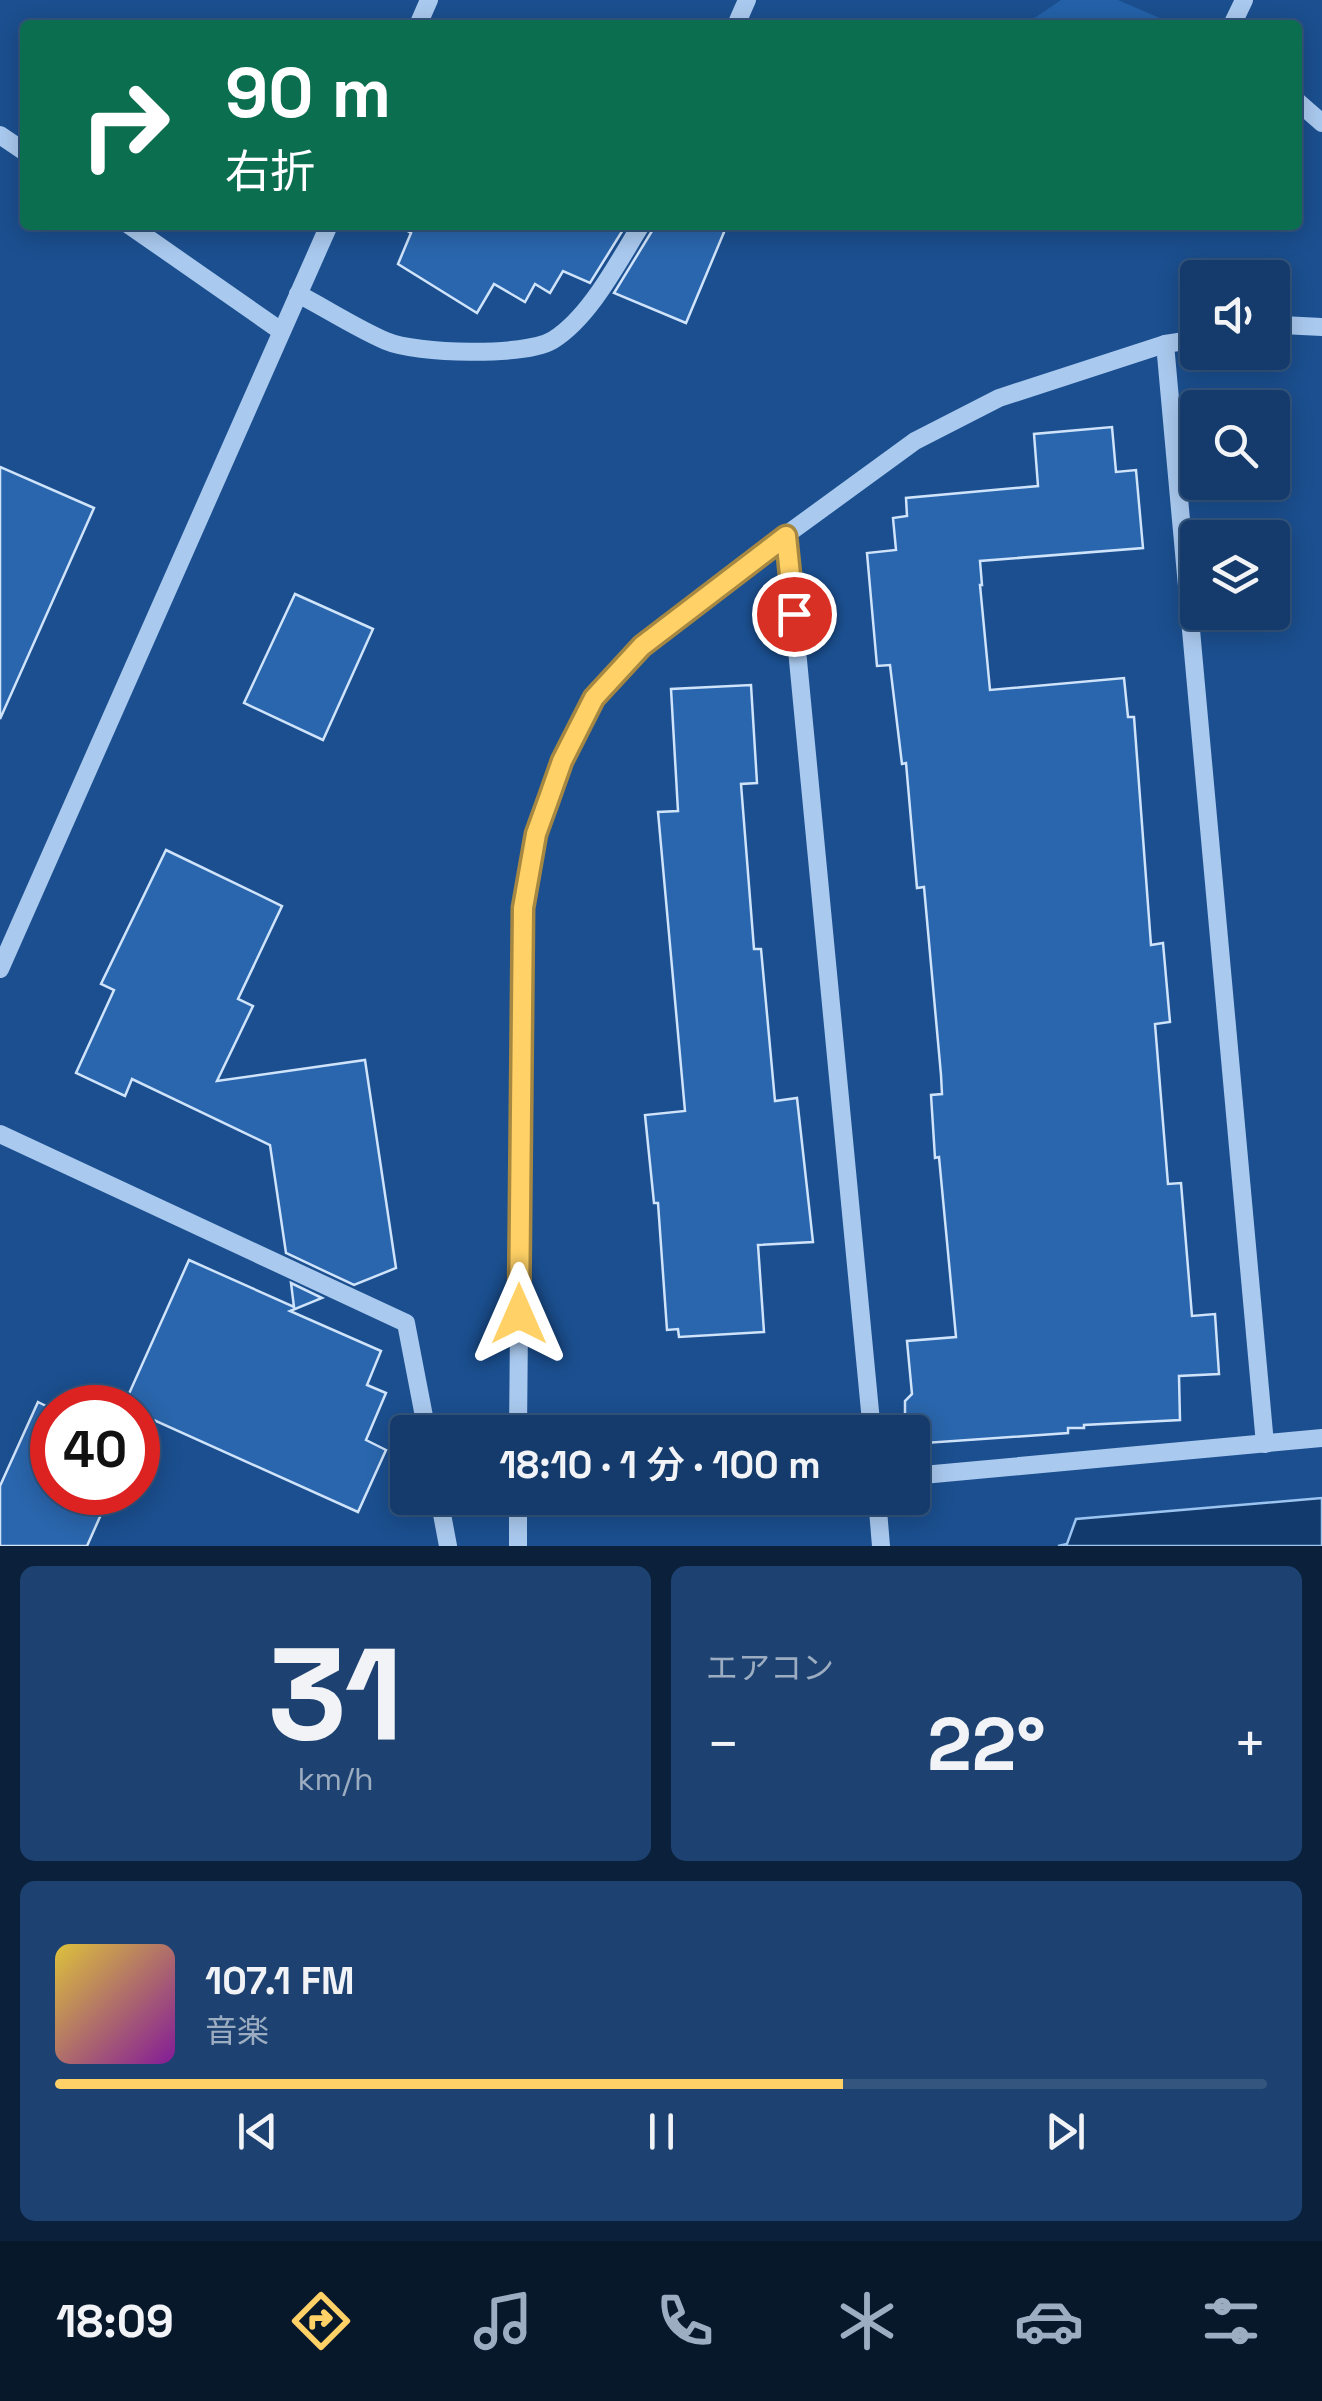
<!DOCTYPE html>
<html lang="ja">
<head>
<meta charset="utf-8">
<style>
	:root { --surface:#143b6b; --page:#1d4271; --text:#f1f3f6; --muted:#9dadc1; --line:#33557e; --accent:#ffd166 }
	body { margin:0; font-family:"Space Grotesk","Noto Sans JP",sans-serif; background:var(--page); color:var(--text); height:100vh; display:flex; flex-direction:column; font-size:38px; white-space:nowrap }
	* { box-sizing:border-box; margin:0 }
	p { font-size:32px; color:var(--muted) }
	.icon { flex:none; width:55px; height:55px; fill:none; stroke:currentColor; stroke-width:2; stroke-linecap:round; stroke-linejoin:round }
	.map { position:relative; height:1546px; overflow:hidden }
	.drawer { display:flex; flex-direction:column; gap:20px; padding:20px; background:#0b203b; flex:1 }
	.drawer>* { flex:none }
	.hud { position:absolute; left:20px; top:20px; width:1282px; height:210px; border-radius:10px; box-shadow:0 5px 25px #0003,0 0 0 2px var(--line); background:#0b6e4f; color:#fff; overflow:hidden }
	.controls { position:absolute; left:1180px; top:260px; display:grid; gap:20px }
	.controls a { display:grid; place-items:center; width:110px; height:110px; border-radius:10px; background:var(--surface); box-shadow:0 5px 25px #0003,0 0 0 2px var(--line); font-size:50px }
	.speed { position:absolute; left:30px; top:1385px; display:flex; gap:20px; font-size:50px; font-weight:700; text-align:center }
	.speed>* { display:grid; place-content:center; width:130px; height:130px; border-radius:50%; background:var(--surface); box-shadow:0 5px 25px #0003,0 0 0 2px var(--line); line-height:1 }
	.speed .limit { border:15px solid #d22; background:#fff; color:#111 }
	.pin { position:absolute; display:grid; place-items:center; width:85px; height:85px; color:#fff; margin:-42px; border:5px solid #fff; border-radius:50%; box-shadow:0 2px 10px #0007 }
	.me { position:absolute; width:110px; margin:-55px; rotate:0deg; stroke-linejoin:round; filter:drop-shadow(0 0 8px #0008) }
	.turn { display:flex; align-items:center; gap:35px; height:210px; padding:0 40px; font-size:45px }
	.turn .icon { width:130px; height:130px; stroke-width:2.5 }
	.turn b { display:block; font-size:70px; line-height:85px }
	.big { font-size:75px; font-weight:600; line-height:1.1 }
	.drawer .card { flex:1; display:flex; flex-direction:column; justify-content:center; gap:15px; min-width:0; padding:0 35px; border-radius:15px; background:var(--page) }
	.drawer .dial { align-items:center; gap:0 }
	.dial b { font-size:130px; line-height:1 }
	.song { display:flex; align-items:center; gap:30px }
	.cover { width:120px; height:120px; border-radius:15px; background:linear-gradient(135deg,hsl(50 70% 55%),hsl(290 70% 35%)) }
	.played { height:10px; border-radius:5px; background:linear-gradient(90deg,var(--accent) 65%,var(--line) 65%) }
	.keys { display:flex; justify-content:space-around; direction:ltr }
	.heat { display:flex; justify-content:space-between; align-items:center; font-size:55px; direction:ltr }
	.drawer .tiles { flex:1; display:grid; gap:20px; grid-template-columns:1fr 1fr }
	.card:last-child { grid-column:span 2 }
	.trip { position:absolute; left:390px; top:1415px; width:540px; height:100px; border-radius:10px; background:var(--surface); box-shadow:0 5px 25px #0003,0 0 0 2px var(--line); font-weight:600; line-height:100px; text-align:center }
	.menu { display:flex; height:160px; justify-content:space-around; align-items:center; background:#08182b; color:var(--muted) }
	.menu .icon { width:70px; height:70px }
	.menu .selected { color:var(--accent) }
	.menu b { font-size:45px; color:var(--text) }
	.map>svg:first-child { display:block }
	.green { fill:#2461a8 }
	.water { fill:#123a6d; stroke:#9cc4f0; stroke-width:2.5 }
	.building { fill:#2a66ad; stroke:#cfe3fa; stroke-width:2.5 }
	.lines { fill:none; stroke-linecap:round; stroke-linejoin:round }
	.minor { stroke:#a9c9ee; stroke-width:18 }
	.route-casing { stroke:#a68842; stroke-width:25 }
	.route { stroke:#ffd166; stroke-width:18 }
</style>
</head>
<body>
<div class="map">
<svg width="1322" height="1546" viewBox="0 0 1322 1546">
	<rect width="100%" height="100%" fill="#1b4f8f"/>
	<!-- green -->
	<polygon class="green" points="1061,0 1118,0 1176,25 1024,25"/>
	<!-- water -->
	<polygon class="water" points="1322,1498 1322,1546 1058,1546 1067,1544 1076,1519"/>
	<!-- building -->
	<g class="building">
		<polygon points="397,225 626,225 590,283 563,271 550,293 535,284 525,302 494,284 477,313 398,264 411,233"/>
		<polygon points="653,225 727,225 686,323 614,293 652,231"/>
		<polygon points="1112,427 1116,472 1136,470 1143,548 980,561 982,585 980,585 990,690 1124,678 1128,717 1134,717 1151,945 1163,943 1170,1022 1155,1024 1168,1184 1181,1183 1192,1316 1215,1314 1219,1374 1179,1376 1180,1420 1084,1425 1084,1428 1068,1428 1068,1433 925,1443 905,1423 905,1401 912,1394 907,1341 956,1337 939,1157 935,1158 931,1095 942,1094 941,1075 924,887 917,888 906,763 902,764 890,665 877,666 867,553 896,550 893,518 907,516 906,498 1038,486 1034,434"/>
		<polygon points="0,467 94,508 0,719"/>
		<polygon points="295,594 373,629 323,740 244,703"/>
		<polygon points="751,685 757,783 741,784 754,949 761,949 775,1101 797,1098 813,1242 758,1245 764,1332 679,1337 678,1329 667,1330 658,1203 654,1203 645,1115 685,1111 658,812 678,811 671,689"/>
		<polygon points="166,850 282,906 238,999 253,1006 217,1081 365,1060 396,1268 354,1285 286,1253 270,1145 132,1079 125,1096 76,1073 114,990 101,984"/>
		<polygon points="189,1260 294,1307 291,1283 322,1298 290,1311 381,1351 367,1385 386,1393 366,1440 386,1450 358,1512 138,1413 138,1408 123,1407"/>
		<polygon points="38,1402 52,1409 52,1492 111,1492 87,1546 0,1546 0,1486"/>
	</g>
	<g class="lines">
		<!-- minor -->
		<g class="minor">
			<polyline points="418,25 429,0"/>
			<polyline points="736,25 747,0"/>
			<polyline points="1232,25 1244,0"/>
			<polyline points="1298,102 1322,123"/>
			<polyline points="0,135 25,152"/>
			<polyline points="129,225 281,331"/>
			<path d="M298,294C327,309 356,328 386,341C416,354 525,357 553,340C590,317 618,262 641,225"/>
			<polyline points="1272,326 1282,325 1322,327"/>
			<polyline points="1165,344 1265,1444"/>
			<polyline points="786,535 872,1432"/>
			<polyline points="0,969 329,225"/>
			<polyline points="0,1134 406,1323 427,1432"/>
			<polyline points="518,1432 523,908 536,834 562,761 594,697 642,646 786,535 915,441 999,398 1165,344 1198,339"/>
			<polyline points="912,1476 1322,1438"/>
			<polyline points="439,1498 448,1546"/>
			<polyline points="877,1498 881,1546"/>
			<polyline points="518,1546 518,1498"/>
		</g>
	</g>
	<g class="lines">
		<defs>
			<polyline id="route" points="519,1314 523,908 536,834 549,798 562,761 594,698 642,646 786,536 794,614"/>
		</defs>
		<!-- route casing -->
		<use href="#route" class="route-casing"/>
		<!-- route -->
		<use href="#route" class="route"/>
	</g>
</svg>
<div class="controls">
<a><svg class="icon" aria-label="sound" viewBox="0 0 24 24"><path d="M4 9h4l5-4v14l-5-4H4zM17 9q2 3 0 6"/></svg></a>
<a><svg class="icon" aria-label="search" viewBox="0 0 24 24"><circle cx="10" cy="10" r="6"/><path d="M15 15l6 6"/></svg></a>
<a><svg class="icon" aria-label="layers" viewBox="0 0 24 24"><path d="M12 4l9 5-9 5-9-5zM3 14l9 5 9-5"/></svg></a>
</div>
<div class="speed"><div class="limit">40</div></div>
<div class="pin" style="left:794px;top:614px;background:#d93025"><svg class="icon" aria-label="arrive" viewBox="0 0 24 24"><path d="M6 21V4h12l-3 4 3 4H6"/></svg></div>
<svg class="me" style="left:519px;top:1314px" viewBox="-20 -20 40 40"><path d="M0-17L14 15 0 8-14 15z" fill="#ffd166" stroke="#fff" stroke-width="4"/></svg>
<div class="trip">18:10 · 1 分 · 100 m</div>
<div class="hud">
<div class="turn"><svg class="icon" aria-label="right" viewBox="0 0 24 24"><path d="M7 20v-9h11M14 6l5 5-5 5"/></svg><div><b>90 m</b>右折</div></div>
</div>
</div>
<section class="drawer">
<div class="tiles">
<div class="card dial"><b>31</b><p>km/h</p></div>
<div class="card"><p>エアコン</p>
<div class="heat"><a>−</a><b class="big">22°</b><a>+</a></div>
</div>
<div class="card">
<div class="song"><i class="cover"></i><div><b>107.1 FM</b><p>音楽</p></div></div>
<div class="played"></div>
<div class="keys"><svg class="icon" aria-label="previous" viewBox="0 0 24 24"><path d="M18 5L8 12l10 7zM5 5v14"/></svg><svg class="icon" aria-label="pause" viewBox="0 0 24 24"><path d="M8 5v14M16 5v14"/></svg><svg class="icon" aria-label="next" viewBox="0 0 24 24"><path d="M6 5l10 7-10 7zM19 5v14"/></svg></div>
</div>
</div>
</section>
<nav class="menu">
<b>18:09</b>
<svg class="icon selected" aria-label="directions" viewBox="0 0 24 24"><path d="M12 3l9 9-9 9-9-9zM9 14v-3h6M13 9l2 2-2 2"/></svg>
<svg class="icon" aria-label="music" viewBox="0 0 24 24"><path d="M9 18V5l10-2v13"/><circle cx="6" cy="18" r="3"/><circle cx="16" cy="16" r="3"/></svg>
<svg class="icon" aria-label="phone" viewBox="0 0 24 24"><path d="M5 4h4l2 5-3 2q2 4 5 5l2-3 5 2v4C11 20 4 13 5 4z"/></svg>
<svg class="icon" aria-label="climate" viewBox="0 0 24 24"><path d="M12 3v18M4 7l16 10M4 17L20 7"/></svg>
<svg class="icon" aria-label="car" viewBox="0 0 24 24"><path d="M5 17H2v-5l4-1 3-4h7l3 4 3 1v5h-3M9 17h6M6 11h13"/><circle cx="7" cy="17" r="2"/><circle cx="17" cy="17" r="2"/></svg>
<svg class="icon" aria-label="filters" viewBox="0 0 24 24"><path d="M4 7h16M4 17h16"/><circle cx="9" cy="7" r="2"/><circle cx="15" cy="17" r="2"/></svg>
</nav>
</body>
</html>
